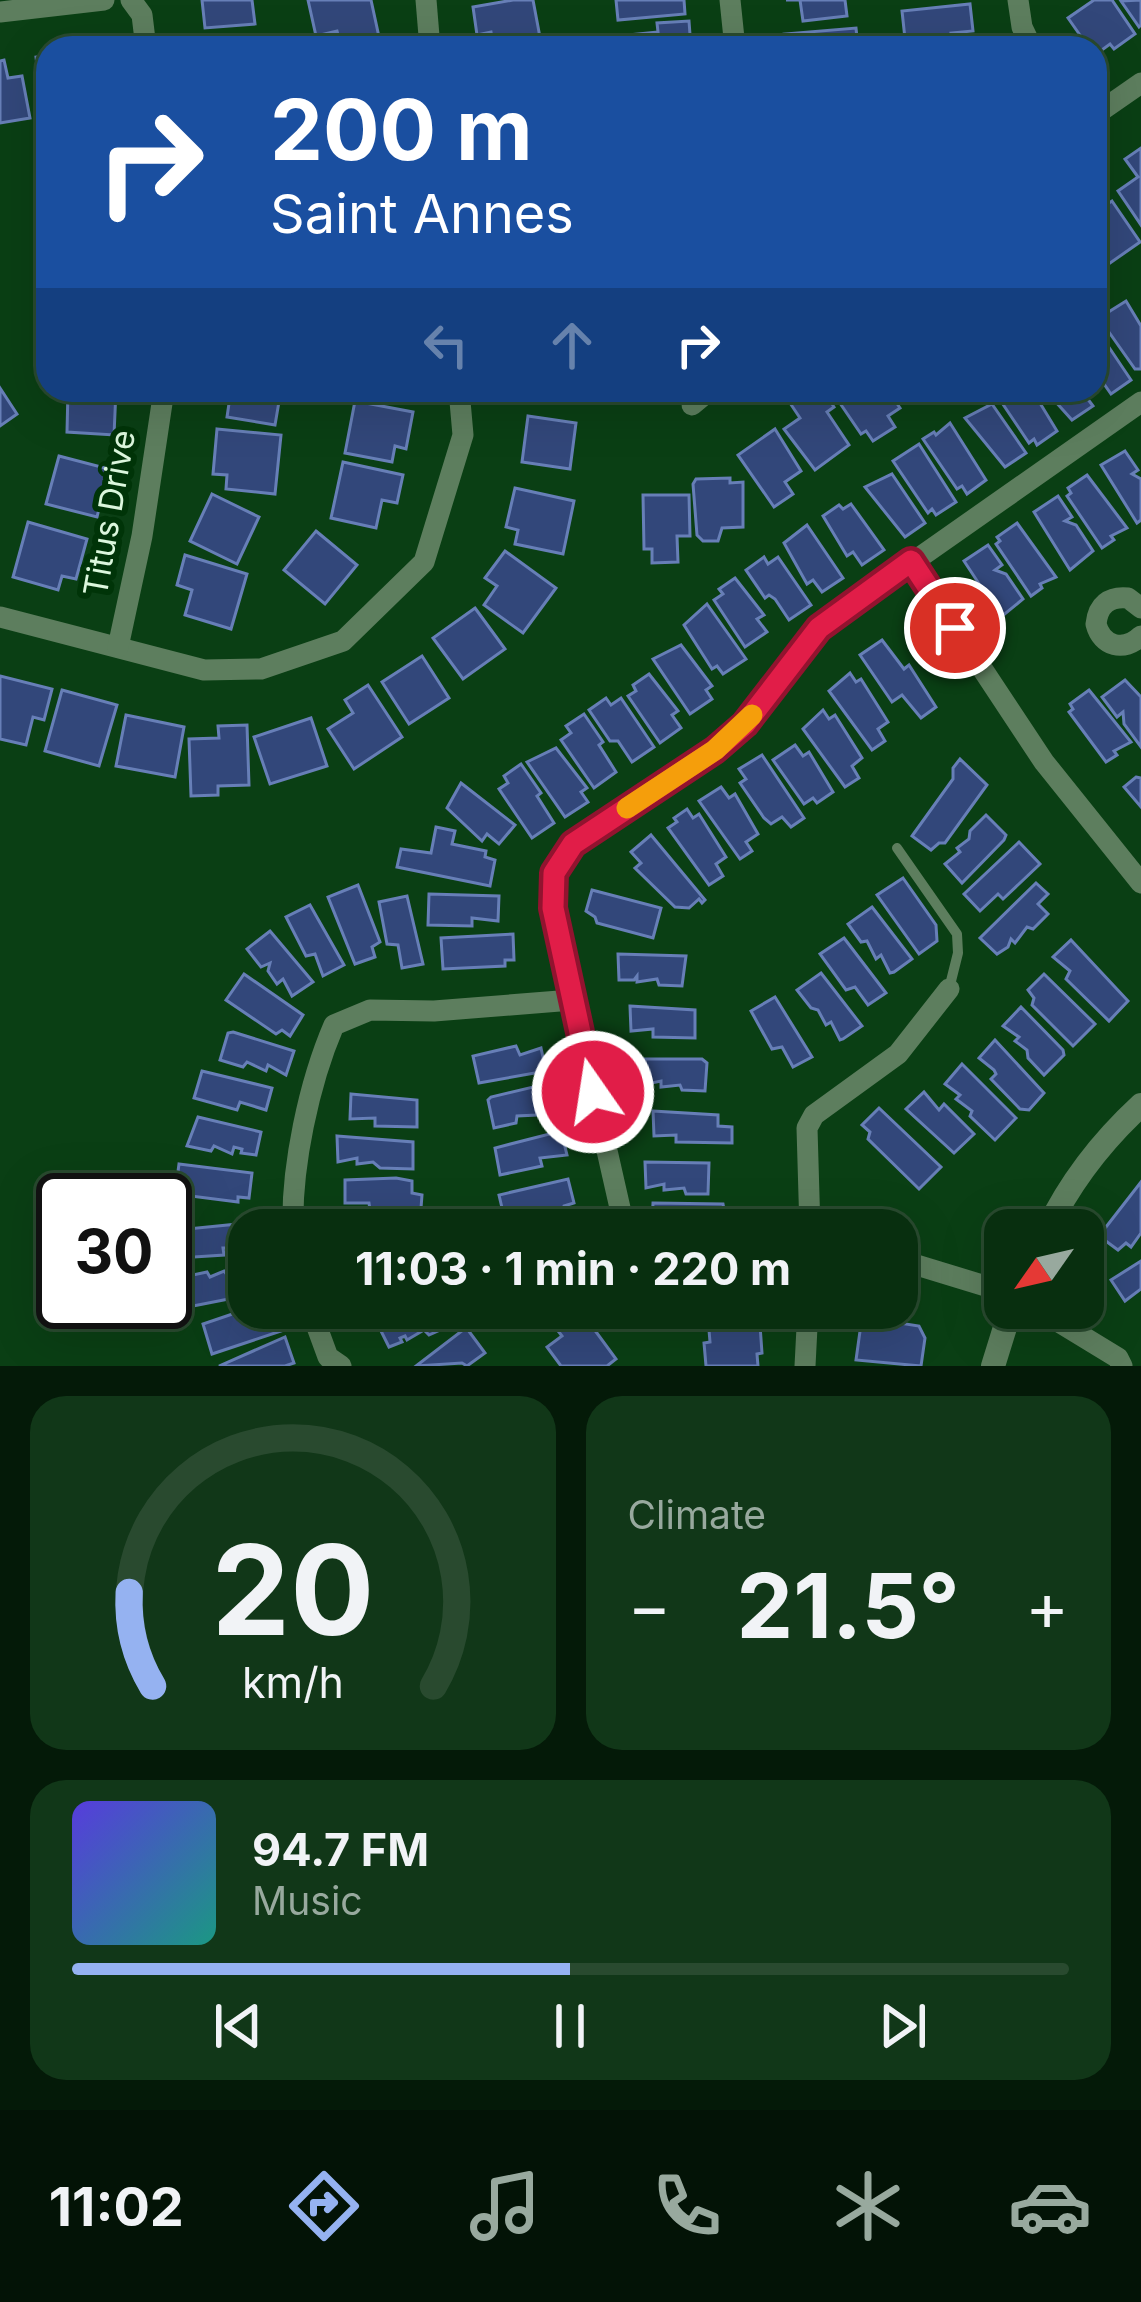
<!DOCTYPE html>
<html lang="en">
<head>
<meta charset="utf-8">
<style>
	:root { --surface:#082f0f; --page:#113718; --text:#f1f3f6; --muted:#98a99e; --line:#294a2f; --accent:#95b2f1 }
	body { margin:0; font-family:Inter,sans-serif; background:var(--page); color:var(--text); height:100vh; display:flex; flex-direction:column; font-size:45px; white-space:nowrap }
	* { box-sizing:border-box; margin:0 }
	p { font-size:39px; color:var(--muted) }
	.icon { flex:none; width:66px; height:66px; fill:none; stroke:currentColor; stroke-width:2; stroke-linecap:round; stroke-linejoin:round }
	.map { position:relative; height:1366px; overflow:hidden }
	.details { display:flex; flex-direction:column; gap:30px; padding:30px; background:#041a08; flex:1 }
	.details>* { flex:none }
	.hud { position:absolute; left:36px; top:36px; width:1071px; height:366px; border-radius:36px; box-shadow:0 12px 48px #0002,0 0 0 3px var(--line); background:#1a4fa0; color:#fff; overflow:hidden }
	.needle { width:78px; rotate:236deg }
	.controls { position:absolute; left:984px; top:1209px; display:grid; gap:24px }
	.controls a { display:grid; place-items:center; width:120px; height:120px; border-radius:24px; background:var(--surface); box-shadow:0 12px 48px #0002,0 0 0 3px var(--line); font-size:60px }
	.speed { position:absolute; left:36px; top:1173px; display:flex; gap:24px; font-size:60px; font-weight:700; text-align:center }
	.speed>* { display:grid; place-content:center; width:156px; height:156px; border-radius:50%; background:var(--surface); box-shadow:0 12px 48px #0002,0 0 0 3px var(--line); line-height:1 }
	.speed .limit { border:6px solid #111; border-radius:18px; background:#fff; color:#111 }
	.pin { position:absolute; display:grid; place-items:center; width:102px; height:102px; color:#fff; margin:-51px; border:6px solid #fff; border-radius:50%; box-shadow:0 3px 12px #0007 }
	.me { position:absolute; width:132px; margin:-66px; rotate:347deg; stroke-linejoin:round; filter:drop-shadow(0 0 9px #0008) }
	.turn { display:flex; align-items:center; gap:42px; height:252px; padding:0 36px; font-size:54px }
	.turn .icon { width:156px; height:156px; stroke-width:2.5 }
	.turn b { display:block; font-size:84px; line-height:102px }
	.lanes { display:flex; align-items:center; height:114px; padding:0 36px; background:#0003; justify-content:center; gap:60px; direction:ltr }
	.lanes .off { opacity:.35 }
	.big { font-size:90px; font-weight:700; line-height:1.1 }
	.details .widget { flex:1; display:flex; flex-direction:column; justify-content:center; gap:18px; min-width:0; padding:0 42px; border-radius:36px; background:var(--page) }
	.details .dial { align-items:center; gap:0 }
	.dial svg { height:312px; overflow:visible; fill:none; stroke:var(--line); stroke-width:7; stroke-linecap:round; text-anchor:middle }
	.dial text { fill:var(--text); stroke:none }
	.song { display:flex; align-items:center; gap:36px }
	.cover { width:144px; height:144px; border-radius:18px; background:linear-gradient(135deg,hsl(250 70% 55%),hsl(170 70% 35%)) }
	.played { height:12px; border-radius:6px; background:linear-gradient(90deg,var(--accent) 50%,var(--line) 50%) }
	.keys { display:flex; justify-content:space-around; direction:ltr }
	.heat { display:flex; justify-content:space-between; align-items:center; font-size:66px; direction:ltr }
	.details .tiles { flex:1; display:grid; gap:30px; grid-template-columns:1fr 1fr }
	.widget:last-child { grid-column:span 2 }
	.trip { position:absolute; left:228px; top:1209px; width:690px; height:120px; border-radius:36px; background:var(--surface); box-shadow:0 12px 48px #0002,0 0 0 3px var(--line); font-weight:700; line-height:120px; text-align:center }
	.menu { display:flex; height:192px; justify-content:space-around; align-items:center; background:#031306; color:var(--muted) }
	.menu .icon { width:84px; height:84px }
	.menu .selected { color:var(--accent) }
	.menu b { font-size:54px; color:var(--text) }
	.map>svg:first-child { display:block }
	.building { fill:#32477a; stroke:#677fb7; stroke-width:3 }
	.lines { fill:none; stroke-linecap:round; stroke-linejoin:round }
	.service { stroke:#5d7e5e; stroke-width:10 }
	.minor { stroke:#5d7e5e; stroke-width:21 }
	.tertiary { stroke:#5d7e5e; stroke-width:24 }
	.route-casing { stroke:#92132f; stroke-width:30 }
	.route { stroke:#e11d48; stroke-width:21 }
	.slow { stroke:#f59e0b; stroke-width:21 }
	.labels { text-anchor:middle; stroke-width:12; stroke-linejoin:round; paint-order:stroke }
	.street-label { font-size:33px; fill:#dcf7dd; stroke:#003408 }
</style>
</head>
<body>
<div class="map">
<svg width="1141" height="1366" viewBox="0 0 1141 1366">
	<rect width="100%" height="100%" fill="#0a3f14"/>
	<!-- building -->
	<g class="building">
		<polygon points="202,0 252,0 255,24 205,28"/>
		<polygon points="308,0 371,0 379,37 341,46 337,31 316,36"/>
		<polygon points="513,0 533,0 542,48 494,48 491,32 477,35 473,7"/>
		<polygon points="616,0 684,0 685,14 618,20"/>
		<polygon points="786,0 845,0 847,16 803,21 800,0"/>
		<polygon points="1094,0 1112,0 1135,34 1114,49 1110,44 1095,55 1095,48 1081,48 1076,42 1082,38 1068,18"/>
		<polygon points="1141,0 1141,25 1139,27 1121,1"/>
		<polygon points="970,4 973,31 951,33 953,48 906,48 902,11"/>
		<polygon points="689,21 691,48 618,48 617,36 658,32 657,23"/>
		<polygon points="856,28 858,48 785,48 784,34"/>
		<polygon points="253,36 254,48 202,48 202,40"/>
		<polygon points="48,56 48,132 45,132 36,57"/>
		<polygon points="4,60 8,78 22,76 30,118 0,123 0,61"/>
		<polygon points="1141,148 1141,225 1118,191 1138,177 1125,159"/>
		<polygon points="1112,201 1140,242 1103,268 1095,256 1095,212"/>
		<polygon points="1126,301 1141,326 1141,369 1135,369 1099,318"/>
		<polygon points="1098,331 1131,380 1111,394 1095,371"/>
		<polygon points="0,388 17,414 0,426"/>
		<polygon points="68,390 116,390 114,435 67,432"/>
		<polygon points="231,390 281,390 275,425 227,417"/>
		<polygon points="529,390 577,390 578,394 531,401"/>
		<polygon points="804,390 823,390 834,407 827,412 849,445 815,470 784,429 800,418 788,400"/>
		<polygon points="831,390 888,390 900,408 888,416 895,427 873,441 866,431 861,434"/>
		<polygon points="1032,390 1057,431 1037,445 1034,439 1029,443 994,391"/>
		<polygon points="1045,390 1081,390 1093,406 1072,420"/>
		<polygon points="355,401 413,412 406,449 395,446 392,462 345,453"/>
		<polygon points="992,404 1026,453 1005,467 965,418"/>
		<polygon points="528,416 576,423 570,469 522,462"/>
		<polygon points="950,423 986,480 967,494 962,486 957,489 923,439 934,432 936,435"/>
		<polygon points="217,429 281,435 275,494 226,489 227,475 213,474"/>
		<polygon points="775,429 801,471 785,482 793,494 774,507 738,455"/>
		<polygon points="919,444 956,502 936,515 932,509 928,513 893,461"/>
		<polygon points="1125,451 1138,470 1132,474 1141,479 1141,520 1137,523 1101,465"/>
		<polygon points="59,456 109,469 97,517 46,504"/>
		<polygon points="343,462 403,475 397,503 382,500 376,528 331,518"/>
		<polygon points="892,474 925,523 905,537 865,487"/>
		<polygon points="1087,475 1127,528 1111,536 1114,540 1102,548 1067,496 1071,493 1068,488"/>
		<polygon points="730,478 730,483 743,482 743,527 722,528 718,541 703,541 697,535 693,484 696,479"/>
		<polygon points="515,488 574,501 563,554 515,544 518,530 506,527"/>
		<polygon points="212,494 259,517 237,564 190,541"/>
		<polygon points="643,495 689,495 690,536 677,536 678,562 652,563 652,549 644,549"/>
		<polygon points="1058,496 1072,517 1065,521 1076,525 1093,551 1070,570 1034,512"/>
		<polygon points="851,504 884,550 862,565 853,552 847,556 823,516 839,505 843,509"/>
		<polygon points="28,522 87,539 76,579 62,576 58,590 13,577"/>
		<polygon points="1017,523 1056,577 1040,584 1042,588 1031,596 996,544 1000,541 997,537"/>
		<polygon points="807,525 843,578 822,592 813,580 807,584 784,543"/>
		<polygon points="316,531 357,565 325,604 284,570"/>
		<polygon points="988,545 1002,565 995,570 1006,574 1023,599 1001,617 964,561"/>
		<polygon points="505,551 556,588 523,633 484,605 497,586 485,578"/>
		<polygon points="185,555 247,574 231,629 185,615 192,590 177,585"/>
		<polygon points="764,557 768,564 778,557 811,605 789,620 775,599 769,595 765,598 746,570"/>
		<polygon points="735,578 764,615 757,619 767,632 745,647 714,600 723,594 719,589"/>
		<polygon points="707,604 746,659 723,674 717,666 712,669 684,625"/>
		<polygon points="475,608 505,649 463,679 433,638"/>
		<polygon points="882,640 904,669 909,665 936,707 921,718 902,695 892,702 860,655"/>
		<polygon points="681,645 712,686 706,690 712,699 690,714 653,659"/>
		<polygon points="422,656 449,698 409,724 382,682"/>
		<polygon points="850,673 856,682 861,679 888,722 878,729 885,741 872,750 829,691"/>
		<polygon points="649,674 678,711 672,715 681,728 660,743 628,696 636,691 633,685"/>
		<polygon points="0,676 52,689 44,720 33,717 26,745 0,739"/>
		<polygon points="1125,680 1141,697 1141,747 1124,724 1123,712 1117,717 1102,697"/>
		<polygon points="368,685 402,737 354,769 328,729 353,713 345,700"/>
		<polygon points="62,690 117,705 99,766 45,751"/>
		<polygon points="1089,690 1131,742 1114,751 1117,755 1106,762 1069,712 1073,709 1070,704"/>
		<polygon points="606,698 611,705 621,698 654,747 632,762 618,741 610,741 589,710"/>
		<polygon points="823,710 829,719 835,715 862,758 852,766 859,778 845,787 803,729"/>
		<polygon points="584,714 603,742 599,745 616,772 594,788 561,740 571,733 566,726"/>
		<polygon points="126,715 184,727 175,777 116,766"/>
		<polygon points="311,718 327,766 270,784 254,737"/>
		<polygon points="247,725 249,785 218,786 218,795 191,796 189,739 219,738 218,726"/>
		<polygon points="795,745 803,756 809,752 833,792 817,803 813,798 804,804 773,760"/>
		<polygon points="556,748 587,788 581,792 588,802 565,817 527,762"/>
		<polygon points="762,755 804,818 791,827 782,817 771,824 764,818 740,783 746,779 739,769"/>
		<polygon points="960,759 987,785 945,843 939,843 931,850 912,836 953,779 953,768"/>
		<polygon points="521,764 541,793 537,796 554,823 532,838 499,789 508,783 504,776"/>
		<polygon points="1136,777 1141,778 1141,807 1124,787"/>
		<polygon points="461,783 515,825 499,844 487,834 482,841 447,808"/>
		<polygon points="721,787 729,798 735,794 758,834 746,842 752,851 740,859 699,801"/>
		<polygon points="687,809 693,818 699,814 726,857 716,864 723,876 709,885 668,828 677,822 674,818"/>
		<polygon points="986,815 1006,835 1004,840 962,883 945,864 960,852 957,848 969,839 970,831"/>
		<polygon points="436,827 455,831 452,844 486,851 485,857 495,860 490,886 397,867 401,849 431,853"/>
		<polygon points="651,835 705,900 702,903 699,899 689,908 675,907 635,868 641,863 631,852"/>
		<polygon points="1019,842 1040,864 1003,899 998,894 980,911 964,894"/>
		<polygon points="903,878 936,925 937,941 919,954 877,895"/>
		<polygon points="1036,883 1048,894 1038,904 1048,914 1033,929 1027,927 1015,943 1011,939 1008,947 997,954 980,938"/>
		<polygon points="358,885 380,942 372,947 375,957 355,964 328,897"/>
		<polygon points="592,890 661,908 653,938 597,923 595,917 586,911"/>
		<polygon points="429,894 499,896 498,921 472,918 472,926 428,925"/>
		<polygon points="407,896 423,964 402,968 398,945 387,944 379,902"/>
		<polygon points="310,905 344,965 323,976 315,954 306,956 286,917"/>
		<polygon points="872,907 912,959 894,972 890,973 881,955 876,959 867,941 861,942 848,924"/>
		<polygon points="270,931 313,982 292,996 283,979 277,984 268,971 270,963 261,967 247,949"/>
		<polygon points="513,934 514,960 505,960 505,966 443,969 441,938"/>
		<polygon points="844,938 886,993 868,1005 855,987 846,990 820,954"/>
		<polygon points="1071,940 1128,1001 1109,1021 1066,979 1070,971 1053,957"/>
		<polygon points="618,954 686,956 682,986 659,985 657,979 637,982 637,976 634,980 619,980"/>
		<polygon points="821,973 862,1026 843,1039 840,1040 831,1022 826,1025 818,1010 811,1008 797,990"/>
		<polygon points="244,974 303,1015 290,1036 282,1030 276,1034 226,1000"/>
		<polygon points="1044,974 1095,1024 1073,1046 1032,1005 1034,998 1028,990"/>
		<polygon points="775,997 812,1057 793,1067 782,1047 772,1049 751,1011"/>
		<polygon points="630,1006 695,1010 695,1038 653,1037 653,1029 631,1031"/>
		<polygon points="1021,1007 1063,1050 1064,1055 1044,1075 1028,1058 1027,1050 1015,1041 1019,1037 1003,1026"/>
		<polygon points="233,1032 294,1051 286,1075 268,1065 266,1071 247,1062 243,1067 220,1060 228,1033"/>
		<polygon points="995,1040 1044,1093 1029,1110 1020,1109 991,1079 996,1074 994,1070 979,1058"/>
		<polygon points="516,1046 520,1055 541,1048 546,1071 479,1083 473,1056"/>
		<polygon points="641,1059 702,1059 707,1063 705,1091 682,1090 680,1085 661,1087 661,1081 642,1085"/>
		<polygon points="962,1064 1016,1118 995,1140 970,1116 972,1111 956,1099 960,1095 945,1084"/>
		<polygon points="202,1071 272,1088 266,1110 240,1102 237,1110 194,1098"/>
		<polygon points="550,1083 555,1110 536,1110 537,1115 517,1116 516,1123 494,1128 488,1100 491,1097"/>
		<polygon points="924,1092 939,1110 944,1104 974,1134 954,1153 906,1109"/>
		<polygon points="351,1094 417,1100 417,1127 375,1126 375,1118 350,1119"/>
		<polygon points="879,1108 941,1167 919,1189 868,1139 870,1132 862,1125"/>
		<polygon points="653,1111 718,1115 718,1126 732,1127 732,1143 676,1142 676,1135 654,1136"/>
		<polygon points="198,1117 261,1132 256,1155 241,1153 242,1149 234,1147 232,1154 214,1146 211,1151 187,1146"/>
		<polygon points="561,1131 567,1155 540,1158 542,1166 500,1175 495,1148"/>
		<polygon points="337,1136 413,1142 413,1169 380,1168 373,1162 357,1164 357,1158 338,1162"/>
		<polygon points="645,1162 709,1163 708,1194 686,1194 684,1188 664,1190 664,1184 646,1188"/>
		<polygon points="179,1164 252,1173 249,1198 238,1197 238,1202 175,1194"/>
		<polygon points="396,1178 412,1181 412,1193 422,1195 421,1208 370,1210 369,1203 345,1203 345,1180"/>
		<polygon points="568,1179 574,1203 564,1206 562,1212 506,1225 499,1195"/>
		<polygon points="1141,1182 1141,1233 1131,1247 1126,1243 1118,1250 1099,1236"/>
		<polygon points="653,1203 723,1204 726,1221 722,1230 662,1230 652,1225"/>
		<polygon points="414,1222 417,1230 342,1230 341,1227"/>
		<polygon points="248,1223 249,1248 223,1248 224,1255 179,1258 177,1230"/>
		<polygon points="1141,1261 1141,1289 1125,1301 1111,1280"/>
		<polygon points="249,1269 249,1295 193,1306 183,1277 207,1272 210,1277 224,1271 228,1276"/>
		<polygon points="250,1308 274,1308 281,1331 212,1354 203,1324"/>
		<polygon points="413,1308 450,1308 443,1312 449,1326 429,1335 424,1330 407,1340 405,1336 400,1338 402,1342 389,1347 377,1323"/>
		<polygon points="565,1308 574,1315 580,1310 616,1359 607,1366 561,1366 547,1347 562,1336 549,1319"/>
		<polygon points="874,1319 919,1326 925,1338 921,1366 856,1360 861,1324 873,1326"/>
		<polygon points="760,1325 762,1353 757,1354 758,1366 706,1366 704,1343 710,1342 709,1330"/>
		<polygon points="463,1330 468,1330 485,1353 467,1366 462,1363 416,1366"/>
		<polygon points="285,1337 294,1363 285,1366 219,1366"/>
	</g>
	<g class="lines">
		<!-- service -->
		<polyline class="service" points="897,848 957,934 958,953 949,989"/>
		<!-- minor -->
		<g class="minor">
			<polyline points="131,0 142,15 146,48"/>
			<polyline points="426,0 430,48"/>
			<polyline points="730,0 735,48"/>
			<polyline points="1018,0 1022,27 1032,48"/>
			<polyline points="0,12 104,0"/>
			<polyline points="1095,115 1141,83"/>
			<polyline points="692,405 710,390"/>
			<polyline points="911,561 1044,762 1141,883"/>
			<path d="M1141,608L1128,598C1109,596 1098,605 1096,624C1102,647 1124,652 1141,636"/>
			<polyline points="0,617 204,670 261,669 343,641 424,562 463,435 459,390"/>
			<polyline points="118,647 142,536 164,390"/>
			<path d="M293,1230C291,1167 309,1083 334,1025L370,1010L434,1011L572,1000"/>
			<polyline points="625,1230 552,908 553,873 573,844 715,750 745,724 819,628 1141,402"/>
			<polyline points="810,1230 807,1128 814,1115 898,1054 949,989"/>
			<polyline points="897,1259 1005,1292"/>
			<polyline points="310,1308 328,1357 341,1366"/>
			<polyline points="1036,1308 1118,1358 1122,1366"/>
			<polyline points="805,1366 808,1308"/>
		</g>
		<!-- tertiary -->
		<g class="tertiary">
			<path d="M1047,1230C1070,1182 1102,1141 1141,1105"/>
			<polyline points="993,1366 1011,1308"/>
		</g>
	</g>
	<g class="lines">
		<defs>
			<polyline id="route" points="593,1092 553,908 554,873 573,844 715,750 745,724 819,628 911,561 955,628"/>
		</defs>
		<!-- route casing -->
		<use href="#route" class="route-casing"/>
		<!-- route -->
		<use href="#route" class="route"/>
		<!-- slow -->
		<polyline class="slow" points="627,808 715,750 752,715"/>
	</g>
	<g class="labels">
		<!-- street labels -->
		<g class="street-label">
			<text transform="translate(109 513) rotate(-80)" y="12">Titus Drive</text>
		</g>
	</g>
</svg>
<div class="controls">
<a><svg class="needle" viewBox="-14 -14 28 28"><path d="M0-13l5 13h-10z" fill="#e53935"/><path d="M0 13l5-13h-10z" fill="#98a99e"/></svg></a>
</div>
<div class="speed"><div class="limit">30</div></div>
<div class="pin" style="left:955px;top:628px;background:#d93025"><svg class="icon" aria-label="arrive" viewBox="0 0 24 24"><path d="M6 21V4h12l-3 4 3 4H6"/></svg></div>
<svg class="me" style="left:593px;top:1092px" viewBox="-20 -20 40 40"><circle r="17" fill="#e11d48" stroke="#fff" stroke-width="3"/><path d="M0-11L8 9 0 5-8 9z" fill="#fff"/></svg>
<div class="trip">11:03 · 1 min · 220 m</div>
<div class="hud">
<div class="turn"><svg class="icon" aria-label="right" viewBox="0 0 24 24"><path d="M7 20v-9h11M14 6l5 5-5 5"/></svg><div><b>200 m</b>Saint Annes</div></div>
<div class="lanes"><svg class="icon off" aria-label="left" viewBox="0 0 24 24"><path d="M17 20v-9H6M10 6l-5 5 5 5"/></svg><svg class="icon off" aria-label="ahead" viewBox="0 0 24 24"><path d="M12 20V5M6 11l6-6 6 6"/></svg><svg class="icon" aria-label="right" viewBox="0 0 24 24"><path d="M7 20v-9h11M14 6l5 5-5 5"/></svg></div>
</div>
</div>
<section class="details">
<div class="tiles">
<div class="widget dial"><svg viewBox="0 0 100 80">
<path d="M14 69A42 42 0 1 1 86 69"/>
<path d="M14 69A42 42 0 0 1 8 45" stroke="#95b2f1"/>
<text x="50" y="56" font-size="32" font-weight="700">20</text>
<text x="50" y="72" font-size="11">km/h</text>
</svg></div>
<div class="widget"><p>Climate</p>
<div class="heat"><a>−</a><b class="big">21.5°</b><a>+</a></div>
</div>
<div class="widget">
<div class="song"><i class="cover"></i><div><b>94.7 FM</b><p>Music</p></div></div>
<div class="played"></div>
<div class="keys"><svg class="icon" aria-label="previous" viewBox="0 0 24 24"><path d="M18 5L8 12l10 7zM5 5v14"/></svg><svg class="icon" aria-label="pause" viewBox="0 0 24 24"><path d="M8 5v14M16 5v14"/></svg><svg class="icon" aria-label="next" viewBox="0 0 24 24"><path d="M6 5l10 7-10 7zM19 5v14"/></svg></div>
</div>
</div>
</section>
<nav class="menu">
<b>11:02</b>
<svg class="icon selected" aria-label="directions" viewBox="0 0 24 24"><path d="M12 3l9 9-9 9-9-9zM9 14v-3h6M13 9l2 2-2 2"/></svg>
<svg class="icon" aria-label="music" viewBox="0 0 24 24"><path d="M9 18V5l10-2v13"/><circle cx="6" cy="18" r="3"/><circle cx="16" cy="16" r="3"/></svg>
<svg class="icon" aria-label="phone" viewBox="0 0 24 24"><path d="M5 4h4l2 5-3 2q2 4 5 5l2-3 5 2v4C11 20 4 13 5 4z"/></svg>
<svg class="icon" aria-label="climate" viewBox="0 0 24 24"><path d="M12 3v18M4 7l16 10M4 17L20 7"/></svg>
<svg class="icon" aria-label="car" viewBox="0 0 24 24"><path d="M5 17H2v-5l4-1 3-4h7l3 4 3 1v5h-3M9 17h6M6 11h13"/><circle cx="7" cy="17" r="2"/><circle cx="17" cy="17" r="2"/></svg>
</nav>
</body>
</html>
